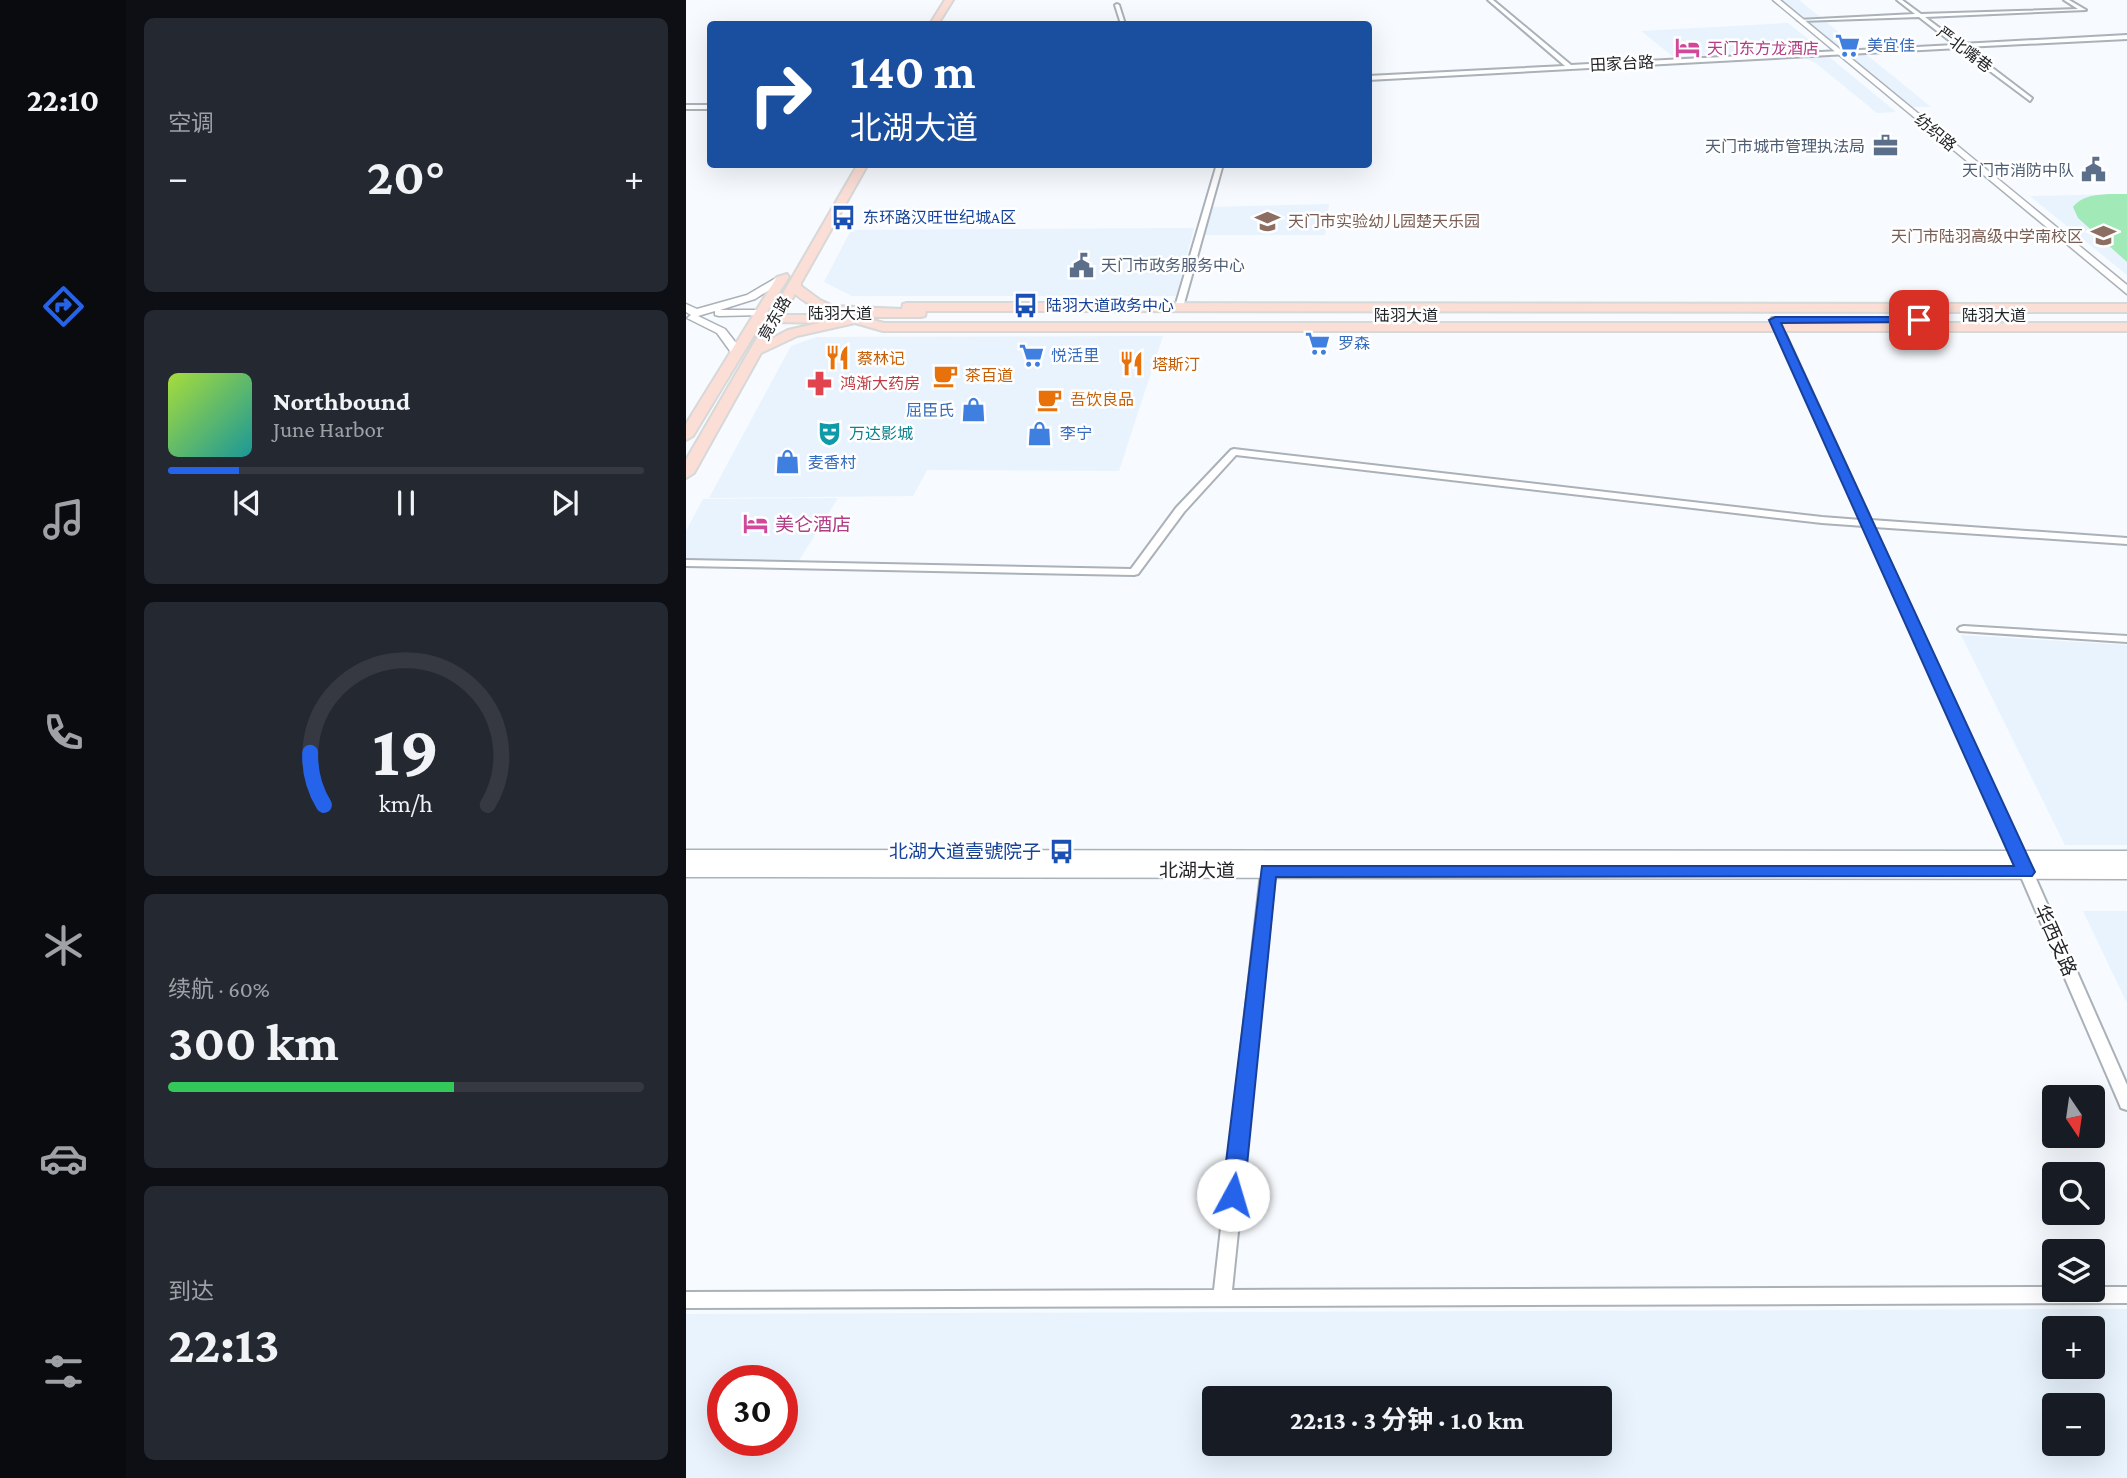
<!DOCTYPE html>
<html lang="zh">
<head>
<meta charset="utf-8">
<style>
	:root { --surface:#171b24; --page:#242831; --text:#f1f3f6; --muted:#9ea1a6; --line:#363941; --accent:#2563eb }
	body { margin:0; font-family:"Crimson Pro","Noto Sans SC",serif; background:var(--page); color:var(--text); height:100vh; display:flex; flex-direction:column; font-size:26px; white-space:nowrap }
	* { box-sizing:border-box; margin:0 }
	p { font-size:23px; color:var(--muted) }
	.icon { flex:none; width:38px; height:38px; fill:none; stroke:currentColor; stroke-width:2; stroke-linecap:round; stroke-linejoin:round }
	.map { position:relative; flex:1; overflow:hidden }
	.panel { display:flex; flex-direction:column; gap:18px; padding:18px; background:#0d0f14; width:560px }
	.panel>* { flex:none }
	.hud { position:absolute; left:21px; top:21px; width:665px; height:147px; border-radius:7px; box-shadow:0 7px 28px #0002; background:#1a4fa0; color:#fff; overflow:hidden }
	.needle { width:46px; rotate:167deg }
	.controls { position:absolute; left:1356px; top:1085px; display:grid; gap:14px }
	.controls a { display:grid; place-items:center; width:63px; height:63px; border-radius:7px; background:var(--surface); box-shadow:0 7px 28px #0002; font-size:35px }
	.speed { position:absolute; left:21px; top:1365px; display:flex; gap:14px; font-size:35px; font-weight:700; text-align:center }
	.speed>* { display:grid; place-content:center; width:91px; height:91px; border-radius:50%; background:var(--surface); box-shadow:0 7px 28px #0002; line-height:1 }
	.speed .limit { border:10px solid #d22; background:#fff; color:#111 }
	.pin { position:absolute; display:grid; place-items:center; width:60px; height:60px; color:#fff; margin:-30px; border-radius:14px; box-shadow:0 4px 10px #0006 }
	.me { position:absolute; width:77px; margin:-38px; rotate:6deg; stroke-linejoin:round; filter:drop-shadow(0 0 5px #0008) }
	.turn { display:flex; align-items:center; gap:24px; height:147px; padding:0 28px; font-size:32px }
	.turn .icon { width:91px; height:91px; stroke-width:2.5 }
	.turn b { display:block; font-size:49px; line-height:60px }
	.big { font-size:52px; font-weight:700; line-height:1.1 }
	.panel .tile { flex:1; display:flex; flex-direction:column; justify-content:center; gap:10px; min-width:0; padding:0 24px; border-radius:10px; background:var(--page) }
	.panel .dial { align-items:center; gap:0 }
	.dial svg { height:182px; overflow:visible; fill:none; stroke:var(--line); stroke-width:7; stroke-linecap:round; text-anchor:middle }
	.dial text { fill:var(--text); stroke:none }
	.song { display:flex; align-items:center; gap:21px }
	.cover { width:84px; height:84px; border-radius:10px; background:linear-gradient(135deg,hsl(80 70% 55%),hsl(180 70% 35%)) }
	.played { height:7px; border-radius:4px; background:linear-gradient(90deg,var(--accent) 15%,var(--line) 15%) }
	.keys { display:flex; justify-content:space-around; direction:ltr }
	.heat { display:flex; justify-content:space-between; align-items:center; font-size:38px; direction:ltr }
	.charge { height:10px; border-radius:5px; background:linear-gradient(90deg,#34c759 60%,var(--line) 0) }
	.trip { position:absolute; left:516px; top:1386px; width:410px; height:70px; border-radius:7px; background:var(--surface); box-shadow:0 7px 28px #0002; font-weight:700; line-height:70px; text-align:center }
	main { display:flex; flex:1; min-height:0 }
	.menu { display:flex; flex-direction:column; width:126px; justify-content:space-around; align-items:center; background:#090b0e; color:var(--muted) }
	.menu .icon { width:49px; height:49px }
	.menu .current { color:var(--accent) }
	.menu b { font-size:32px; color:var(--text) }
	.map>svg:first-child { display:block }
	.built { fill:#e8f3fe; fill-rule:evenodd }
	.green { fill:#a1e9b6 }
	.lines { fill:none; stroke-linecap:round; stroke-linejoin:round }
	.street-casing { stroke:#aab1b9; stroke-width:4 }
	.secondary-casing { stroke:#aab1b9; stroke-width:3 }
	.primary-casing { stroke:#d7d8d8; stroke-width:4 }
	.street { fill:#fff; fill-rule:evenodd }
	.secondary { fill:#fff; fill-rule:evenodd }
	.primary { fill:#fbded5; fill-rule:evenodd }
	.route { fill:#2563eb; stroke:#184099; stroke-width:2 }
	.labels { text-anchor:middle; stroke-width:5; stroke-linejoin:round; paint-order:stroke }
	.far-shop-label { font-size:16px; fill:#366cbe; stroke:#fff; text-anchor:start }
	.far-hotel-label { font-size:16px; fill:#b23c85; stroke:#fff; text-anchor:start }
	.far-street-label { font-size:16px; fill:#232629; stroke:#fff }
	.far-service-label { font-size:16px; fill:#4e5e75; stroke:#fff; text-anchor:end }
	.far-transit-label { font-size:16px; fill:#164399; stroke:#fff; text-anchor:start }
	.far-education-label { font-size:16px; fill:#785e54; stroke:#fff; text-anchor:start }
	.far-food-label { font-size:16px; fill:#c56008; stroke:#fff; text-anchor:start }
	.far-health-label { font-size:16px; fill:#be3a42; stroke:#fff; text-anchor:start }
	.far-culture-label { font-size:16px; fill:#0d838f; stroke:#fff; text-anchor:start }
	.hotel-label { font-size:19px; fill:#b23c85; stroke:#fff; text-anchor:start }
	.transit-label { font-size:19px; fill:#164399; stroke:#fff; text-anchor:end }
	.street-label { font-size:19px; fill:#232629; stroke:#fff }
</style>
</head>
<body>
<main>
<nav class="menu">
<b>22:10</b>
<svg class="icon current" aria-label="directions" viewBox="0 0 24 24"><path d="M12 3l9 9-9 9-9-9zM9 14v-3h6M13 9l2 2-2 2"/></svg>
<svg class="icon" aria-label="music" viewBox="0 0 24 24"><path d="M9 18V5l10-2v13"/><circle cx="6" cy="18" r="3"/><circle cx="16" cy="16" r="3"/></svg>
<svg class="icon" aria-label="phone" viewBox="0 0 24 24"><path d="M5 4h4l2 5-3 2q2 4 5 5l2-3 5 2v4C11 20 4 13 5 4z"/></svg>
<svg class="icon" aria-label="climate" viewBox="0 0 24 24"><path d="M12 3v18M4 7l16 10M4 17L20 7"/></svg>
<svg class="icon" aria-label="car" viewBox="0 0 24 24"><path d="M5 17H2v-5l4-1 3-4h7l3 4 3 1v5h-3M9 17h6M6 11h13"/><circle cx="7" cy="17" r="2"/><circle cx="17" cy="17" r="2"/></svg>
<svg class="icon" aria-label="filters" viewBox="0 0 24 24"><path d="M4 7h16M4 17h16"/><circle cx="9" cy="7" r="2"/><circle cx="15" cy="17" r="2"/></svg>
</nav>
<section class="panel">
<div class="tile"><p>空调</p>
<div class="heat"><a>−</a><b class="big">20°</b><a>+</a></div>
</div>
<div class="tile">
<div class="song"><i class="cover"></i><div><b>Northbound</b><p>June Harbor</p></div></div>
<div class="played"></div>
<div class="keys"><svg class="icon" aria-label="previous" viewBox="0 0 24 24"><path d="M18 5L8 12l10 7zM5 5v14"/></svg><svg class="icon" aria-label="pause" viewBox="0 0 24 24"><path d="M8 5v14M16 5v14"/></svg><svg class="icon" aria-label="next" viewBox="0 0 24 24"><path d="M6 5l10 7-10 7zM19 5v14"/></svg></div>
</div>
<div class="tile dial"><svg viewBox="0 0 100 80">
<path d="M14 69A42 42 0 1 1 86 69"/>
<path d="M14 69A42 42 0 0 1 8 46" stroke="#2563eb"/>
<text x="50" y="56" font-size="32" font-weight="700">19</text>
<text x="50" y="72" font-size="11">km/h</text>
</svg></div>
<div class="tile"><p>续航 · 60%</p><b class="big">300 km</b><div class="charge"></div></div>
<div class="tile"><p>到达</p><b class="big">22:13</b></div>
</section>
<div class="map">
<svg width="1441" height="1478" viewBox="0 0 1441 1478">
	<rect width="100%" height="100%" fill="#f7fafe"/>
	<!-- built -->
	<g class="built">
		<polygon points="1094,0 1113,0 1245,107 1224,107"/>
		<polygon points="1102,23 1137,51 990,59 955,31"/>
		<polygon points="1142,56 1210,112 1191,113 1131,64 1117,57"/>
		<polygon points="1441,194 1441,275 1344,196"/>
		<polygon points="643,204 639,235 518,235 526,207"/>
		<polygon points="508,228 490,296 166,296 138,282 165,230"/>
		<polygon points="477,336 433,471 241,470 227,496 23,498 105,346 131,337"/>
		<polygon points="152,498 112,562 0,560 0,531 17,499"/>
		<polygon points="1275,635 1441,645 1441,845 1379,845"/>
		<polygon points="1397,911 1441,911 1441,1003"/>
		<path d="M1441,1309V1478H0V1314ZM1368,1328H1407V1367H1368ZM37,1381H96V1440H37ZM914,1398V1444H528V1398ZM1407,1405V1444H1368V1405Z"/>
	</g>
	<!-- green -->
	<path class="green" d="M1441,194V262L1392,218L1387,207C1398,192 1424,194 1441,194Z"/>
	<g class="lines">
		<defs>
			<g id="street">
				<polygon points="802,0 807,0 885,65 1269,45 1233,17 1114,21 1112,20 1229,14 1211,0 1216,0 1235,14 1392,9 1378,0 1383,0 1400,10 1239,17 1275,44 1441,35 1441,39 1279,47 1346,98 1344,101 1273,48 682,80 682,76 879,66"/>
				<polygon points="431,4 433,5 439,24 435,24 429,5"/>
				<rect x="0" y="105" width="24" height="4"/>
				<polygon points="531,164 537,164 497,307 490,309 489,307"/>
				<polygon points="1086,318 1093,320 1185,520 1441,538 1441,544 1188,527 1347,872 1441,1085 1441,1110 1435,1108 1433,1103 1333,872 1178,526 1136,523 550,455 498,512 452,574 448,575 0,566 0,560 445,569 490,508 545,450 548,449 1136,517 1175,520 1085,320"/>
				<polygon points="1278,626 1441,636 1441,642 1274,631 1272,629 1274,627"/>
				<polygon points="583,859 588,861 590,864 546,1290 1368,1287 1368,1290 1407,1290 1407,1287 1441,1287 1441,1303 0,1308 0,1292 528,1290 576,864 578,861"/>
			</g>
			<g id="secondary">
				<polygon points="1087,0 1094,0 1441,285 1441,294"/>
				<polygon points="90,278 99,280 69,299 34,310 75,310 81,313 79,315 33,316 29,315 29,311 12,316 39,329 57,352 55,355 47,355 31,333 1,318 5,315 0,312 0,304 11,309 61,295"/>
				<polygon points="0,850 1441,851 1441,865 601,864 1441,865 1441,879 0,877"/>
			</g>
			<g id="primary">
				<polygon points="259,0 267,0 252,24 244,24"/>
				<path d="M172,164H182L115,283V286L134,300L147,306L216,309L217,304L221,303L1441,304V312L240,311L239,316L235,317H175L198,323H1441V331H197L169,323L111,336L75,353L8,473L0,478V460L80,322H76L7,436L0,440V424L91,277L101,274L103,277L80,314H85ZM109,294C126,308 146,317 168,314L169,315L102,330L83,340L93,322L134,323L140,319L134,315H97Z"/>
			</g>
		</defs>
		<!-- street casing -->
		<use href="#street" class="street-casing"/>
		<!-- secondary casing -->
		<use href="#secondary" class="secondary-casing"/>
		<!-- primary casing -->
		<use href="#primary" class="primary-casing"/>
		<!-- street -->
		<use href="#street" class="street"/>
		<!-- secondary -->
		<use href="#secondary" class="secondary"/>
		<!-- primary -->
		<use href="#primary" class="primary"/>
	</g>
	<!-- route -->
	<polygon class="route" points="1233,317 1237,318 1237,322 1095,323 1349,872 1346,876 590,877 558,1195 555,1201 547,1204 540,1201 536,1195 576,866 1328,866 1083,320 1089,317"/>
	<!-- icons -->
	<defs>
		<symbol id="supermarket-bare" viewBox="-9 -9 18 18"><path d="M-6-5.5h2.5l.6 2H6L4.5 2H-2.5L-4.4-4H-6ZM-1.5 3.2a1.3 1.3 0 1 0 .1 0ZM3 3.2a1.3 1.3 0 1 0 .1 0Z" fill="#3f7fe0" stroke="#fff" stroke-width="2.5" paint-order="stroke"/></symbol>
		<symbol id="hotel-bare" viewBox="-9 -9 18 18"><path d="M-6-4.5h1.5V1H6V5H4.5V3h-9V5H-6ZM-4 0a1.8 1.8 0 1 1 3.6 0ZM.5 0V-2.5h3Q6-2.5 6 0Z" fill="#d1479c" stroke="#fff" stroke-width="2.5" paint-order="stroke"/></symbol>
		<symbol id="office-bare" viewBox="-9 -9 18 18"><path d="M-6-3h4V-5.5h4V-3h4V5H-6ZM-1-4.5V-3h2v-1.5ZM-6 0V1H6V0Z" fill="#5c6f8a" stroke="#fff" stroke-width="2.5" paint-order="stroke"/></symbol>
		<symbol id="civic-bare" viewBox="-9 -9 18 18"><path d="M-.6-6.5H3V-4.5H.6V-3L4-1V1h2V6H-6V1h2V-1L-.6-3ZM-1.2 2.5V6h2.4V2.5Z" fill="#5c6f8a" stroke="#fff" stroke-width="2.5" paint-order="stroke"/></symbol>
		<symbol id="bus-bare" viewBox="-9 -9 18 18"><path d="M-5-6H5V4H4V6H2V4H-2V6H-4V4H-5ZM-3.5-4V0h7V-4ZM-3.5 1.2v1.5H-2V1.2ZM2 1.2v1.5H3.5V1.2Z" fill="#1a4fb4" stroke="#fff" stroke-width="2.5" paint-order="stroke"/></symbol>
		<symbol id="school-bare" viewBox="-9 -9 18 18"><path d="M0-5L7-2L0 1L-7-2ZM-4 1L0 2.5L4 1V4Q0 6-4 4Z" fill="#8d6e63" stroke="#fff" stroke-width="2.5" paint-order="stroke"/></symbol>
		<symbol id="restaurant-bare" viewBox="-9 -9 18 18"><path d="M-5-6h1v4h1v-4h1v4h1v-4h1v5L-1.5 .5V6h-2V.5L-5-1ZM5-6V6H3V1.5H1.5Q1.5-4 5-6Z" fill="#e8710a" stroke="#fff" stroke-width="2.5" paint-order="stroke"/></symbol>
		<symbol id="cafe-bare" viewBox="-9 -9 18 18"><path d="M-5.5-4.5H6V0H3Q3 3.5 0 3.5H-2.5Q-5.5 3.5-5.5 0ZM3-3.2v2h1.7v-2ZM-6 4.5H4V6H-6Z" fill="#e8710a" stroke="#fff" stroke-width="2.5" paint-order="stroke"/></symbol>
		<symbol id="pharmacy-bare" viewBox="-9 -9 18 18"><path d="M-2-6h4v4h4v4h-4v4h-4v-4h-4v-4h4Z" fill="#e0444e" stroke="#fff" stroke-width="2.5" paint-order="stroke"/></symbol>
		<symbol id="shop-bare" viewBox="-9 -9 18 18"><path d="M-5-2.5h2.3a2.7 3.5 0 0 1 5.4 0H5L5.5 6h-11ZM-1.5-2.5h3a1.5 2.3 0 0 0-3 0Z" fill="#3f7fe0" stroke="#fff" stroke-width="2.5" paint-order="stroke"/></symbol>
		<symbol id="theatre-bare" viewBox="-9 -9 18 18"><path d="M-5-5.5Q0-4 5-5.5V0Q5 5 0 6Q-5 5-5 0ZM-3.3-2.5H-1v1.5H-3.3ZM1-2.5H3.3v1.5H1ZM-2.8 1Q0 5.5 2.8 1Z" fill="#0f9aa8" stroke="#fff" stroke-width="2.5" paint-order="stroke"/></symbol>
	</defs>
	<g fill-rule="evenodd">
		<use href="#supermarket-bare" x="1144" y="28" width="35" height="35"/>
		<use href="#hotel-bare" x="984" y="30" width="35" height="35"/>
		<use href="#office-bare" x="1182" y="128" width="35" height="35"/>
		<use href="#civic-bare" x="1390" y="152" width="35" height="35"/>
		<use href="#bus-bare" x="140" y="200" width="35" height="35"/>
		<use href="#school-bare" x="564" y="204" width="35" height="35"/>
		<use href="#school-bare" x="1400" y="218" width="35" height="35"/>
		<use href="#civic-bare" x="378" y="248" width="35" height="35"/>
		<use href="#bus-bare" x="322" y="288" width="35" height="35"/>
		<use href="#supermarket-bare" x="614" y="326" width="35" height="35"/>
		<use href="#supermarket-bare" x="328" y="338" width="35" height="35"/>
		<use href="#restaurant-bare" x="134" y="340" width="35" height="35"/>
		<use href="#restaurant-bare" x="428" y="346" width="35" height="35"/>
		<use href="#cafe-bare" x="242" y="358" width="35" height="35"/>
		<use href="#pharmacy-bare" x="116" y="366" width="35" height="35"/>
		<use href="#cafe-bare" x="346" y="382" width="35" height="35"/>
		<use href="#shop-bare" x="270" y="392" width="35" height="35"/>
		<use href="#theatre-bare" x="126" y="416" width="35" height="35"/>
		<use href="#shop-bare" x="336" y="416" width="35" height="35"/>
		<use href="#shop-bare" x="84" y="444" width="35" height="35"/>
		<use href="#hotel-bare" x="52" y="506" width="35" height="35"/>
		<use href="#bus-bare" x="358" y="834" width="35" height="35"/>
	</g>
	<g class="labels">
		<!-- far-shop labels -->
		<g class="far-shop-label">
			<text x="1181" y="51">美宜佳</text>
			<text x="652" y="349">罗森</text>
			<text x="365" y="361">悦活里</text>
			<text x="268" y="416" text-anchor="end">屈臣氏</text>
			<text x="374" y="439">李宁</text>
			<text x="122" y="468">麦香村</text>
		</g>
		<!-- far-hotel labels -->
		<g class="far-hotel-label">
			<text x="1021" y="54">天门东方龙酒店</text>
		</g>
		<!-- far-street labels -->
		<g class="far-street-label">
			<text transform="translate(1279 49) rotate(37)" y="6">严北嘴巷</text>
			<text transform="translate(936 63) rotate(-3)" y="6">田家台路</text>
			<text transform="translate(1250 132) rotate(40)" y="6">纺织路</text>
			<text x="154" y="319">陆羽大道</text>
			<text x="720" y="321">陆羽大道</text>
			<text x="1308" y="321">陆羽大道</text>
			<text transform="translate(88 318) rotate(-60)" y="6">竟东路</text>
		</g>
		<!-- far-service labels -->
		<g class="far-service-label">
			<text x="1179" y="152">天门市城市管理执法局</text>
			<text x="1388" y="176">天门市消防中队</text>
			<text x="415" y="271" text-anchor="start">天门市政务服务中心</text>
		</g>
		<!-- far-transit labels -->
		<g class="far-transit-label">
			<text x="177" y="223">东环路汉旺世纪城A区</text>
			<text x="360" y="311">陆羽大道政务中心</text>
		</g>
		<!-- far-education labels -->
		<g class="far-education-label">
			<text x="602" y="227">天门市实验幼儿园楚天乐园</text>
			<text x="1397" y="242" text-anchor="end">天门市陆羽高级中学南校区</text>
		</g>
		<!-- far-food labels -->
		<g class="far-food-label">
			<text x="171" y="364">蔡林记</text>
			<text x="466" y="370">塔斯汀</text>
			<text x="279" y="381">茶百道</text>
			<text x="384" y="405">吾饮良品</text>
		</g>
		<!-- far-health labels -->
		<g class="far-health-label">
			<text x="154" y="389">鸿渐大药房</text>
		</g>
		<!-- far-culture labels -->
		<g class="far-culture-label">
			<text x="163" y="439">万达影城</text>
		</g>
		<!-- hotel labels -->
		<g class="hotel-label">
			<text x="89" y="531">美仑酒店</text>
		</g>
		<!-- transit labels -->
		<g class="transit-label">
			<text x="355" y="858">北湖大道壹號院子</text>
		</g>
		<!-- street labels -->
		<g class="street-label">
			<text x="511" y="877">北湖大道</text>
			<text transform="translate(1370 940) rotate(66)" y="7">华西支路</text>
		</g>
	</g>
</svg>
<div class="controls">
<a><svg class="needle" viewBox="-14 -14 28 28"><path d="M0-13l5 13h-10z" fill="#e53935"/><path d="M0 13l5-13h-10z" fill="#9ea1a6"/></svg></a>
<a><svg class="icon" aria-label="search" viewBox="0 0 24 24"><circle cx="10" cy="10" r="6"/><path d="M15 15l6 6"/></svg></a>
<a><svg class="icon" aria-label="layers" viewBox="0 0 24 24"><path d="M12 4l9 5-9 5-9-5zM3 14l9 5 9-5"/></svg></a>
<a>+</a>
<a>−</a>
</div>
<div class="speed"><div class="limit">30</div></div>
<div class="pin" style="left:1233px;top:320px;background:#d93025"><svg class="icon" aria-label="arrive" viewBox="0 0 24 24"><path d="M6 21V4h12l-3 4 3 4H6"/></svg></div>
<svg class="me" style="left:547px;top:1195px" viewBox="-20 -20 40 40"><circle r="19" fill="#fff"/><path d="M0-13L10 11 0 6-10 11z" fill="#2563eb"/></svg>
<div class="trip">22:13 · 3 分钟 · 1.0 km</div>
<div class="hud">
<div class="turn"><svg class="icon" aria-label="right" viewBox="0 0 24 24"><path d="M7 20v-9h11M14 6l5 5-5 5"/></svg><div><b>140 m</b>北湖大道</div></div>
</div>
</div>
</main>
</body>
</html>
